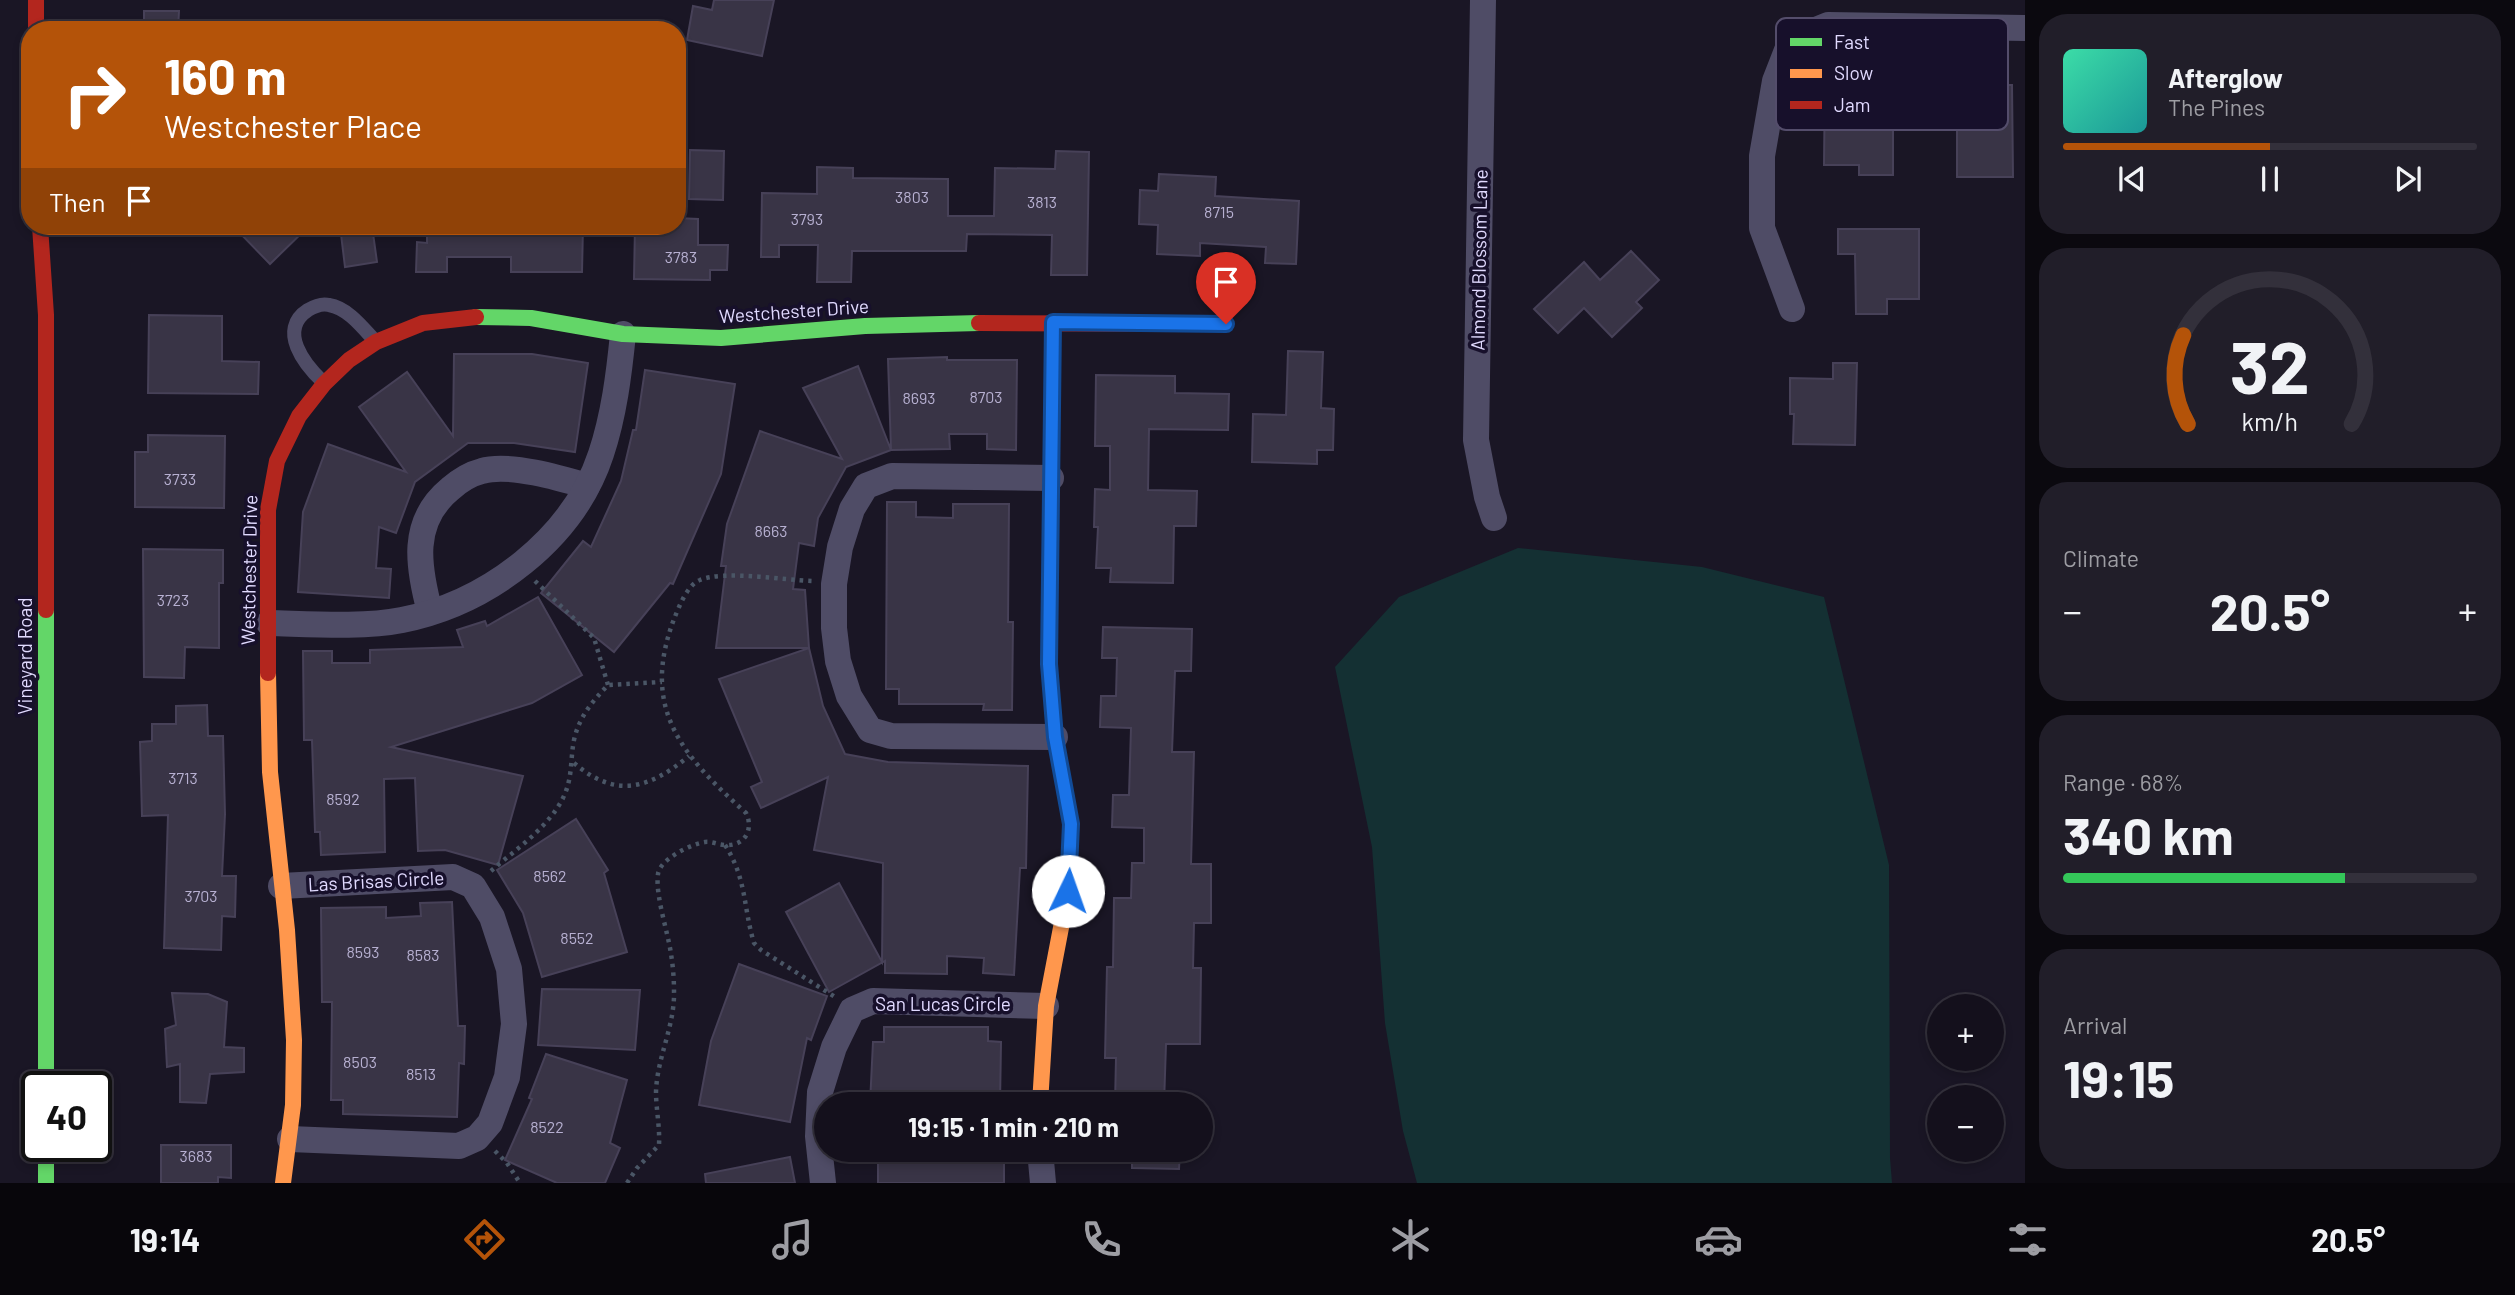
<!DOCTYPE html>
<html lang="en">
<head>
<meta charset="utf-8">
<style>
	:root { --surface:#14101c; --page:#211e29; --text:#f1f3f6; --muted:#9d9da3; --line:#33303b; --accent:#b45309 }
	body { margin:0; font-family:Barlow,sans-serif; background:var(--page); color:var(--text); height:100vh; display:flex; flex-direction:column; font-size:26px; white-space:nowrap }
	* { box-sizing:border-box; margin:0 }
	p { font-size:23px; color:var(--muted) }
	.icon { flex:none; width:38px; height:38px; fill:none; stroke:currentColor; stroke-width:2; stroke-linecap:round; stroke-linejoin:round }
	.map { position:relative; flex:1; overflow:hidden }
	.details { display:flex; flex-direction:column; gap:14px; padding:14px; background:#0b090f; width:490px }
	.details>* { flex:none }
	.banner { position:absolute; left:21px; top:21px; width:665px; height:214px; border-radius:28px; box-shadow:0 4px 10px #0003,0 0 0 2px var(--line); background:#b45309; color:#fff; overflow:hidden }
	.fabs { position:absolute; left:1927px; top:994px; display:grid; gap:14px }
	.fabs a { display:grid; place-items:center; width:77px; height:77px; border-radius:50%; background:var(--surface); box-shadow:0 4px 10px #0003,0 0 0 2px var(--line); font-size:35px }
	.speed { position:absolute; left:21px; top:1071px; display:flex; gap:14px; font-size:35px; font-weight:700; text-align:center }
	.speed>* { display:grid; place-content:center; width:91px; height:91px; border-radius:50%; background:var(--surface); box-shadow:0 4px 10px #0003,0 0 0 2px var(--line); line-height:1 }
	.speed .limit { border:4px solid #111; border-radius:10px; background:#fff; color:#111 }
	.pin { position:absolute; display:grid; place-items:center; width:60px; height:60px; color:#fff; margin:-72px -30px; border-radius:50% 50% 50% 0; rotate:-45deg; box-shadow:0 0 7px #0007 }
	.pin .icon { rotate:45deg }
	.me { position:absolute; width:77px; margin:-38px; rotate:3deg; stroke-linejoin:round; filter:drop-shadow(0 0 5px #0008) }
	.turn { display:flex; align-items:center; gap:24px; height:147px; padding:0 28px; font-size:32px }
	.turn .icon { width:91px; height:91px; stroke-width:2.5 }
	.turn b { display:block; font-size:49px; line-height:60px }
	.then { display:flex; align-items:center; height:66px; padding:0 28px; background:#0003; gap:14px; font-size:26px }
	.big { font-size:52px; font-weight:700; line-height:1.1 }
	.details .tile { flex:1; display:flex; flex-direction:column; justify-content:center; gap:10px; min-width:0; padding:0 24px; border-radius:28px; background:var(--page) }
	.details .dial { align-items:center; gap:0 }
	.dial svg { height:182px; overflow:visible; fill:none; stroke:var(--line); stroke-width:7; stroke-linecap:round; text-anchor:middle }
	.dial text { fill:var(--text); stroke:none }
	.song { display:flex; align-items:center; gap:21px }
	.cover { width:84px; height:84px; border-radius:10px; background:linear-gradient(135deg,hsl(160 70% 55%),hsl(180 70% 35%)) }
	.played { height:7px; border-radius:4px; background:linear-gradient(90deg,var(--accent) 50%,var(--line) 50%) }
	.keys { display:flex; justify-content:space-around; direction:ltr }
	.heat { display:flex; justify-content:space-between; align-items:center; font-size:38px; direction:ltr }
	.charge { height:10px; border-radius:5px; background:linear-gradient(90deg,#34c759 68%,var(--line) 0) }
	.trip { position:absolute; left:814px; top:1092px; width:399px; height:70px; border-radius:35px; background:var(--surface); box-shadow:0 4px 10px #0003,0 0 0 2px var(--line); font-weight:700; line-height:70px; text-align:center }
	.menu { display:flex; height:112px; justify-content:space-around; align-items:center; background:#08060b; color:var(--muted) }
	.menu .icon { width:49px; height:49px }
	.menu .on { color:var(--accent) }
	.menu b { font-size:32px; color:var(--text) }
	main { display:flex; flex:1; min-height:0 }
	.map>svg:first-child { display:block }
	.green { fill:#143033 }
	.building { fill:#393446; stroke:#474158; stroke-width:2 }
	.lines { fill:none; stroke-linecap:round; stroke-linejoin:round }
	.path { stroke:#4a5666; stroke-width:4.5; stroke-dasharray:3.5 5; stroke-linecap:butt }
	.lane { stroke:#4f4c66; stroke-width:14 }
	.street { stroke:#4f4c66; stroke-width:26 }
	.fast { stroke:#63d668; stroke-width:16 }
	.slow { stroke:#ff974d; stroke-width:16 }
	.jam { stroke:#b3261e; stroke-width:16 }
	.route-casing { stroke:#114b97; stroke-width:18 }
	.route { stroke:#1a73e8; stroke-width:12 }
	.labels { text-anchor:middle; stroke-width:7; stroke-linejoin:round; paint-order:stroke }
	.number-label { font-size:16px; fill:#b7b0d1 }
	.street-label { font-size:19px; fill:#e1daff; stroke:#17102b }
	.key { fill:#17102b; stroke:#544d6b; stroke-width:2 }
	.key-label { font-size:19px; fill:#e1daff }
</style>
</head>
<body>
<main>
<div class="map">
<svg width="2025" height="1183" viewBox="0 0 2025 1183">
	<rect width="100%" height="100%" fill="#1a1625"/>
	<!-- green -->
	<polygon class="green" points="1518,548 1702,567 1824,597 1889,865 1890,1158 1892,1183 1417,1183 1403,1131 1385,1023 1372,847 1335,667 1399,597"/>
	<!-- building -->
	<g class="building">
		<polygon points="714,0 774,0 762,56 687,40 693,6 712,10"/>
		<polygon points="144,11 179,11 178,30 144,30"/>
		<polygon points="1825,73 1856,74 1856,88 1893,89 1893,175 1859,175 1859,165 1824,165"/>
		<polygon points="1990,85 2012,85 2013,177 1957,177 1957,90 1990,90"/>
		<polygon points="690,150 724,151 723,200 689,199"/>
		<polygon points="1056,151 1089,152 1087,275 1051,275 1052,235 967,234 966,251 852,251 851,282 817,282 818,245 779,245 779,257 761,257 762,193 817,194 817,167 853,168 853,178 948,179 948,216 994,216 995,168 1055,169"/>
		<polygon points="1159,174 1216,177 1215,196 1299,201 1296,264 1265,263 1266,247 1200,243 1200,256 1157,254 1158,225 1139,224 1140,190 1158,191"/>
		<polygon points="677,218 698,219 698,245 728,245 727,270 710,270 710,280 634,279 635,226 677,226"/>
		<polygon points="233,226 309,226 270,264"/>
		<polygon points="340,226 372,226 377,262 345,267"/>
		<polygon points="427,226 583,226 582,272 511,272 511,257 447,257 447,272 416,272 417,242 427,243"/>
		<polygon points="1838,229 1919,229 1919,299 1887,299 1887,314 1856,314 1855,254 1838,254"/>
		<polygon points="1631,251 1659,280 1636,302 1642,308 1612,337 1584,308 1558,333 1534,309 1584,262 1600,280"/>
		<polygon points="149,315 222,316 222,361 259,362 258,394 148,393"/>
		<polygon points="1288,351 1323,352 1321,408 1334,409 1333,450 1317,450 1317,464 1252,462 1253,414 1286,415"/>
		<polygon points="454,354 532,354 588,363 575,452 514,443 468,443 415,482 396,533 379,527 376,568 391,569 389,598 298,592 303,512 328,444 406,472 359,407 407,372 453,436"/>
		<polygon points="947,357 947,360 1017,360 1016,450 987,449 987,434 949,434 950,449 891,450 846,467 818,518 814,546 799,543 793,589 805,590 809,648 716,648 726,566 721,566 727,524 760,431 842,459 803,388 858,366 891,450 888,359"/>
		<polygon points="1833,363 1857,363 1855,445 1793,444 1794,414 1790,414 1790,378 1833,379"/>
		<polygon points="645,370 735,384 721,474 673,584 670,583 614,652 541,593 583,541 591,547 621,481 633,430 636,430"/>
		<polygon points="1096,375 1175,376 1175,393 1229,394 1228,430 1149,429 1148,490 1197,491 1196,526 1174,526 1173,583 1110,582 1111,568 1096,568 1098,527 1094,527 1095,489 1110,490 1110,446 1095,446"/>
		<polygon points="148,435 225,436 224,508 135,507 135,452 148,452"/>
		<polygon points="887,502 916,502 916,517 953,518 953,504 1009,504 1008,622 1013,622 1012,710 983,710 984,704 899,704 899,689 886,689"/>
		<polygon points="143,549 223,550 223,583 219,583 219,648 185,647 184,678 144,677"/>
		<polygon points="538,597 582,675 532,703 391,747 523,776 498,865 445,850 418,851 415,778 384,779 385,852 321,855 320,832 315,832 312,740 304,740 303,651 332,651 332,663 370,663 370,650 463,647 457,630 485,621 487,626"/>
		<polygon points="1103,627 1192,629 1191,671 1175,671 1172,752 1194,752 1191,864 1211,864 1211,923 1194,923 1193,968 1201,968 1200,1044 1166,1044 1164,1104 1115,1104 1116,1058 1105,1058 1107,967 1113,967 1114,898 1131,898 1132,863 1144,863 1144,828 1112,827 1113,795 1129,795 1131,728 1100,727 1101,696 1116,696 1117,658 1102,658"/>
		<polygon points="809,648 823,706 845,754 888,762 1028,766 1026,868 1020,868 1014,975 983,973 984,958 947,956 947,974 885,973 885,961 829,992 786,912 839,883 882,962 883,863 814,850 828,777 761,808 751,787 762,782 719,679"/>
		<polygon points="207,705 208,736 223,736 225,814 222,876 236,876 235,917 222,916 221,950 164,948 168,815 142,816 140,742 152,741 152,724 176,724 176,706"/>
		<polygon points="576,819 608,870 604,873 627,952 542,977 523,913 497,870"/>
		<polygon points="452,902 458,1026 465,1026 464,1064 459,1063 457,1117 343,1114 343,1100 331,1100 332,1002 322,1002 321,908 386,907 386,918 421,916 420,903"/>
		<polygon points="739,964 827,996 811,1040 807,1038 790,1122 699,1105 711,1041"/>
		<polygon points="542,989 640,990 635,1050 538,1045"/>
		<polygon points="172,993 208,994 227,1002 224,1047 244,1048 244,1072 210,1074 206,1103 180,1102 180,1064 167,1067 165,1029 176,1025"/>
		<polygon points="884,1027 988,1027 988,1041 1001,1042 1000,1104 870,1104 873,1042 884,1042"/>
		<polygon points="546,1054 627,1080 610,1143 620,1148 605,1183 557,1183 505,1160 532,1099 529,1098"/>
		<polygon points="161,1145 231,1145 231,1178 218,1177 218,1183 161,1183"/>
		<rect x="878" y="1150" width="126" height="33"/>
		<polygon points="1132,1150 1180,1150 1179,1169 1132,1168"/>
		<polygon points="790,1157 795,1183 706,1183 705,1174"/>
	</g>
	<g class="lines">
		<!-- path -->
		<g class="path">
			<polyline points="535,581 594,638 608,685"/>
			<path d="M574,763C616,799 649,789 689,756"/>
			<path d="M725,845C747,879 743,907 754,943L761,950L835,997"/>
			<path d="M491,871C516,849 548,828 563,798C573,778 570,760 574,740C579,717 592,702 608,685L662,682"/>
			<polyline points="495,1151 507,1163 520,1183"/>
			<path d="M627,1183L637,1168L659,1145C660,1127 656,1109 656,1092C657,1057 675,1026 674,991C674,979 673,966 671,954C668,932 655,895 658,874C660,859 691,844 705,842C712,841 718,845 726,845C745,846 754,829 746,813C682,755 640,709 674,619C679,607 687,585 700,580C724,570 784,580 812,581"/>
		</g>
		<!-- lane -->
		<path class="lane" d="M323,382C305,365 277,330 308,310C313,307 322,303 329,305C348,308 363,328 375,341"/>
		<!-- street -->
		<g class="street">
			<polyline points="1483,0 1476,440 1487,497 1494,518"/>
			<polyline points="1792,309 1762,228 1762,156 1775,81 1791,40 1828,25 2025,28"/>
			<polyline points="1051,478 892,476 866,486 852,509 840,547 834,584 834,628 838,661 849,696 870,730 891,736 1055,737"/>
			<path d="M430,612C418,567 410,522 450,489C459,481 470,474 482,471C509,463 560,478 587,486"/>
			<path d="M269,623C309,624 363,628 402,620C488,603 573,539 601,454C614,415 619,374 623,334"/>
			<polyline points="281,886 453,877 473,886 492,917 509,969 514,1024 507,1077 490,1123 477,1138 459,1146 290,1139"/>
			<polyline points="1040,1150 1043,1183"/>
			<polyline points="823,1183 818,1136 820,1092 834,1047 852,1010 873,1001 1046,1006"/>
		</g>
		<!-- fast -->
		<g class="fast">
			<polyline points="476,317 531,318 623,334 721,338 865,326 979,323"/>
			<polyline points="1053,322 1049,664 1053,714"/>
			<polyline points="46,610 46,1087"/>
			<polyline points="46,1146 46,1183"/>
		</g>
		<!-- slow -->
		<g class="slow">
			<polyline points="268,673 270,772 287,930 294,1040 293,1105 283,1183"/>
			<polyline points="1040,1104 1046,1006 1068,891 1071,824 1055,737 1053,714"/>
		</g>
		<!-- jam -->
		<g class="jam">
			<polyline points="36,0 36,30"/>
			<polyline points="40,226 46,315 46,610"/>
			<polyline points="979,323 1226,324"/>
			<polyline points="268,673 268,510 277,461 299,416 324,384 349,360 376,342 423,323 476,317"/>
		</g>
	</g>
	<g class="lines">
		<defs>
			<polyline id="route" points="1068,891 1071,824 1055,737 1049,664 1053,322 1226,324"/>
		</defs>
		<!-- route casing -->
		<use href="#route" class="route-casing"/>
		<!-- route -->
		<use href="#route" class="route"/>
	</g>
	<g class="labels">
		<!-- number labels -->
		<g class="number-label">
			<text x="912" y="203">3803</text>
			<text x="1042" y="208">3813</text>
			<text x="1219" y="218">8715</text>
			<text x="807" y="225">3793</text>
			<text x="681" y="263">3783</text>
			<text x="986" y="403">8703</text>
			<text x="919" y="404">8693</text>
			<text x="180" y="485">3733</text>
			<text x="771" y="537">8663</text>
			<text x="173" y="606">3723</text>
			<text x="183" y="784">3713</text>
			<text x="343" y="805">8592</text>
			<text x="550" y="882">8562</text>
			<text x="201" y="902">3703</text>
			<text x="577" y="944">8552</text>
			<text x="363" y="958">8593</text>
			<text x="423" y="961">8583</text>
			<text x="360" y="1068">8503</text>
			<text x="421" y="1080">8513</text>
			<text x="547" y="1133">8522</text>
			<text x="196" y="1162">3683</text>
		</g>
		<!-- street labels -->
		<g class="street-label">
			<text transform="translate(1479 260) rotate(-89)" y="7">Almond Blossom Lane</text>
			<text transform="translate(794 311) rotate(-4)" y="7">Westchester Drive</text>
			<text transform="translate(249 570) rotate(-89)" y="7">Westchester Drive</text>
			<text transform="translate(25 656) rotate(-90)" y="7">Vineyard Road</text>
			<text transform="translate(376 881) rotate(-3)" y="7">Las Brisas Circle</text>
			<text x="943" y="1011">San Lucas Circle</text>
		</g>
	</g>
	<!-- legend -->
	<rect x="1776" y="18" width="232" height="112" rx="10" class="key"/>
	<rect x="1790" y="38" width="32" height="8" fill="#63d668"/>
	<rect x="1790" y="69" width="32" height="9" fill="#ff974d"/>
	<rect x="1790" y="101" width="32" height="8" fill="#b3261e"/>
	<g class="key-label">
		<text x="1834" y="49">Fast</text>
		<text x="1834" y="80">Slow</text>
		<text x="1834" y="112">Jam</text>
	</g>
</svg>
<div class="fabs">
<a>+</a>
<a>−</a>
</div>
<div class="speed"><div class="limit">40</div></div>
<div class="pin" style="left:1226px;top:324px;background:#d93025"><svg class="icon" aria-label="arrive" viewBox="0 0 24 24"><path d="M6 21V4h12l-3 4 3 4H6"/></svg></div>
<svg class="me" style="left:1068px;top:891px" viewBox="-20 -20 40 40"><circle r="19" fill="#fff"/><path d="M0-13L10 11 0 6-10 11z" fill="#1a73e8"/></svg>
<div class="trip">19:15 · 1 min · 210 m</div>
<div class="banner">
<div class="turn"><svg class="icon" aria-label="right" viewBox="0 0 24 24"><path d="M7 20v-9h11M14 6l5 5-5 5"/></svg><div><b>160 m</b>Westchester Place</div></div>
<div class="then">Then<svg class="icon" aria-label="arrive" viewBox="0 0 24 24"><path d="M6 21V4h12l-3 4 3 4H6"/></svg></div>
</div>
</div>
<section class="details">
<div class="tile">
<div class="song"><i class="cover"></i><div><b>Afterglow</b><p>The Pines</p></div></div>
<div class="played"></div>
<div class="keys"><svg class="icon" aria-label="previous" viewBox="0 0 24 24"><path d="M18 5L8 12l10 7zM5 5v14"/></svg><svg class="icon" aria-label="pause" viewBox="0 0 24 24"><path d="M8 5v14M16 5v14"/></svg><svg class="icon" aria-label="next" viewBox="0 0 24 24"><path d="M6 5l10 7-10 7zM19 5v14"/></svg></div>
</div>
<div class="tile dial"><svg viewBox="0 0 100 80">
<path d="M14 69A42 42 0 1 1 86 69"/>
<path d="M14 69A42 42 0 0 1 12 30" stroke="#b45309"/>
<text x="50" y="56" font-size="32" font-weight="700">32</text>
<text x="50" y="72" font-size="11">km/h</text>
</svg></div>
<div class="tile"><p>Climate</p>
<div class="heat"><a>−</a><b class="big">20.5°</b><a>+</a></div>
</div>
<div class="tile"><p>Range · 68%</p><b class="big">340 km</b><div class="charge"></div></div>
<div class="tile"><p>Arrival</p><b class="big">19:15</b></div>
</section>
</main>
<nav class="menu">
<b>19:14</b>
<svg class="icon on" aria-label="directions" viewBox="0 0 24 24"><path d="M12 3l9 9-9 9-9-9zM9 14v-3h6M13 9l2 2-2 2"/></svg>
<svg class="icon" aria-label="music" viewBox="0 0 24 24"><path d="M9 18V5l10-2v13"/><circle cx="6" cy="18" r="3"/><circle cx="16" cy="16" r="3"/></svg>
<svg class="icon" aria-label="phone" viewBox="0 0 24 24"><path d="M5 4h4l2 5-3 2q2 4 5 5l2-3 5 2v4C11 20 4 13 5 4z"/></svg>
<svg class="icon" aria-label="climate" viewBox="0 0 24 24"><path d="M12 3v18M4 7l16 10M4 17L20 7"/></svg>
<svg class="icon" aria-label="car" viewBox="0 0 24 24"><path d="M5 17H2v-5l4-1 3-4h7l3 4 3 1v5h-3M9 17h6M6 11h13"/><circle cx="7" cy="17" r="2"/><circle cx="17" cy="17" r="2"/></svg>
<svg class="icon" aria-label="filters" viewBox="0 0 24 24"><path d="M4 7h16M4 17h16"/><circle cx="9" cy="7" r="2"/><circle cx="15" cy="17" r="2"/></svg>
<b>20.5°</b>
</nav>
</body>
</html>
